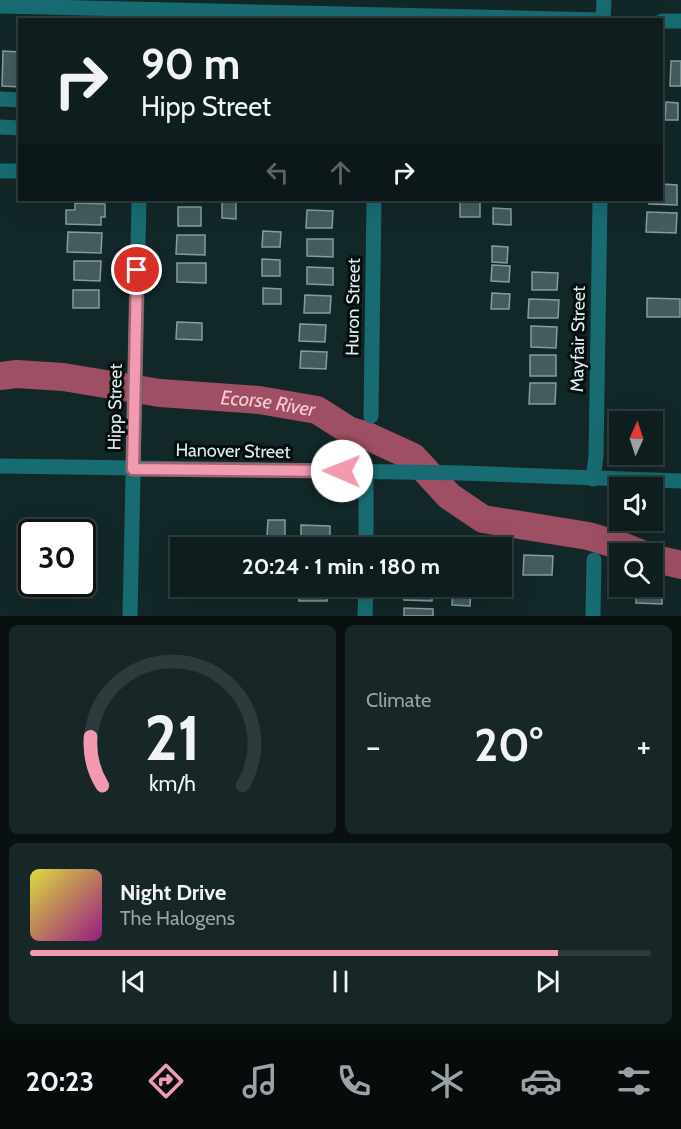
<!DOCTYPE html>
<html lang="en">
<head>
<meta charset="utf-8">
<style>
	:root { --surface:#0e1d1e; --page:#172627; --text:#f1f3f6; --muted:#9ba2a4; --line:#2e3b3c; --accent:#f29aaf }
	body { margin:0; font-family:Cabin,sans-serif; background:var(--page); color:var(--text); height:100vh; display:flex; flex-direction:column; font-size:22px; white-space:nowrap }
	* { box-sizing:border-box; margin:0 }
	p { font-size:20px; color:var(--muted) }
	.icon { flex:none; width:33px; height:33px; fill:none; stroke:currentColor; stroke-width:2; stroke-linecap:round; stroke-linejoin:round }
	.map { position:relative; height:616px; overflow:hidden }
	.side { display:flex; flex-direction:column; gap:9px; padding:9px; background:#081010; flex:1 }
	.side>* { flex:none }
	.banner { position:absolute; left:18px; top:18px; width:645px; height:183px; border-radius:0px; box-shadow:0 6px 24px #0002,0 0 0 2px var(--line); background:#0e1d1e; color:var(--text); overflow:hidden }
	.needle { width:39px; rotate:3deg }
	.buttons { position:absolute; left:609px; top:411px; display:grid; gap:12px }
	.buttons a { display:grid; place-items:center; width:54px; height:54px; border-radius:0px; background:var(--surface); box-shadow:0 6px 24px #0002,0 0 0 2px var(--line); font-size:30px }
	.speed { position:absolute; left:18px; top:519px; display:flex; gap:12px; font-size:30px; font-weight:700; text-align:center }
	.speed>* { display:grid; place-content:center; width:78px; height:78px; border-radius:50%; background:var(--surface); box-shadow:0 6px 24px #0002,0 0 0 2px var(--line); line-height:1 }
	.speed .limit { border:3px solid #111; border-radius:9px; background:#fff; color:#111 }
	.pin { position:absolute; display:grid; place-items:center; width:51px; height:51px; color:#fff; margin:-26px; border:3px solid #fff; border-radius:50%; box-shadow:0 2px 6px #0007 }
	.me { position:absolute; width:66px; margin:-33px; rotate:271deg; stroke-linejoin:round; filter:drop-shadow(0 0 4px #0008) }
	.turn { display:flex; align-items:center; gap:21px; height:126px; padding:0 24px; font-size:27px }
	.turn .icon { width:78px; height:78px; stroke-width:2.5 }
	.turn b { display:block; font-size:42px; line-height:51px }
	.lanes { display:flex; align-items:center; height:57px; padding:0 24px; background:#0003; justify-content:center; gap:30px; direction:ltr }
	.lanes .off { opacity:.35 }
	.big { font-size:45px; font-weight:800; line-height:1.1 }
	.side .card { flex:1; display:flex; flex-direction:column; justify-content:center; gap:9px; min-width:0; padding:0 21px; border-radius:9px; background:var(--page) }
	.side .dial { align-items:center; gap:0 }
	.dial svg { height:156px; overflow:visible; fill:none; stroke:var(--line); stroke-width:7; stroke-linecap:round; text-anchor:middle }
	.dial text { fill:var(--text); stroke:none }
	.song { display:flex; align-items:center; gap:18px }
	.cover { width:72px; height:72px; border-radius:9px; background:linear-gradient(135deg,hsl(60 70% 55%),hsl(310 70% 35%)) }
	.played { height:6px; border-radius:3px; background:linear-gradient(90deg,var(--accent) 85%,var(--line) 85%) }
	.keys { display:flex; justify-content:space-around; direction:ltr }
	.heat { display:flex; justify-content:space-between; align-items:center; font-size:33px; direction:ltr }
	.side .tiles { flex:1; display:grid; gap:9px; grid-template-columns:1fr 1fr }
	.card:last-child { grid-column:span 2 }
	.trip { position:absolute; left:170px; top:537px; width:342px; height:60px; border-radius:0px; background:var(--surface); box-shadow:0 6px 24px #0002,0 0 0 2px var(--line); font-weight:800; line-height:60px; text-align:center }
	.menu { display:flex; height:96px; justify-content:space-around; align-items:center; background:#060c0c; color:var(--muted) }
	.menu .icon { width:42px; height:42px }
	.menu .active { color:var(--accent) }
	.menu b { font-size:27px; color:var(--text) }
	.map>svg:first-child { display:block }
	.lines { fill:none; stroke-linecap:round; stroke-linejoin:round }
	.river { stroke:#9f4f64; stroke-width:28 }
	.building { fill:#455b5d; stroke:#859d9f; stroke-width:1.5 }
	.path { stroke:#819192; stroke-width:3; stroke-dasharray:3 3; stroke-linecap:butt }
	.minor { stroke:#186c71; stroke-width:15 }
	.route-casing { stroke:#9d6472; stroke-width:15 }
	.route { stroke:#f29aaf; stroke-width:10 }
	.labels { text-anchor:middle; stroke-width:6; stroke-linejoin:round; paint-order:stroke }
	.street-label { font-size:18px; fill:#e1edee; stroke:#060e0e }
	.water-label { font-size:20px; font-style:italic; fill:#f8c8d2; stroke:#060e0e }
</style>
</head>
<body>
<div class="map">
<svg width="681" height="616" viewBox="0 0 681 616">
	<rect width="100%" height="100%" fill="#122728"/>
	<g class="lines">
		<!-- river -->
		<g class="river">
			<path id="s1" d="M0,376L17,374L63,377L160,393L259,400L317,410L350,431L365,435L413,457L449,496L483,519L588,536L622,546L642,554"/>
			<polyline points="652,558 681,565"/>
		</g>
	</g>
	<!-- building -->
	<g class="building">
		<polygon points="3,51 20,52 20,87 2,86"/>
		<polygon points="671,61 681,61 681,86 670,86"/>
		<polygon points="666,102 678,103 678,120 665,120"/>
		<polygon points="662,184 677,185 677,205 649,204 649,200 662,200"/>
		<polygon points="460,200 480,201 480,217 460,217"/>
		<polygon points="222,202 236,202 236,219 222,218"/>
		<polygon points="75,203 105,204 105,217 101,217 101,225 66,224 66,210 75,210"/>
		<rect x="178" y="207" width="23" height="19"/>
		<polygon points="493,208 511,209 511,225 493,224"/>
		<polygon points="307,210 333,211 332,228 306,228"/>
		<polygon points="647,212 677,213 676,233 646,232"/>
		<polygon points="263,231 281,232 280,247 262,247"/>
		<polygon points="68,232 102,233 101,253 67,252"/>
		<polygon points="177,235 205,235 205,255 176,254"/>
		<polygon points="307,239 333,239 333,257 307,256"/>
		<polygon points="492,246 508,247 507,263 492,262"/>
		<polygon points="262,259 280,260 280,276 262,276"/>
		<polygon points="74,261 101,261 100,281 74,280"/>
		<polygon points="177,263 206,263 206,283 177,282"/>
		<polygon points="492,265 510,266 509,282 491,281"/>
		<polygon points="307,267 333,268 333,285 307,284"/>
		<polygon points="532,272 558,273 557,290 532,290"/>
		<polygon points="263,288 281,289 281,304 263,304"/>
		<rect x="73" y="290" width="26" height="18"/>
		<polygon points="492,293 510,294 509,309 491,309"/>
		<polygon points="305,295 331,296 330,313 304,313"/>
		<polygon points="647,298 680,299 680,317 647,317"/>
		<polygon points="529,299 559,300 558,318 528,318"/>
		<polygon points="177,322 202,323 202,340 176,339"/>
		<polygon points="300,324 326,325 325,342 299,341"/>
		<polygon points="531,326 557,327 556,348 531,347"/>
		<polygon points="301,351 327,352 326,369 300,368"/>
		<rect x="530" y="355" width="26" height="21"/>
		<polygon points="530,383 556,383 555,404 529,404"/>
		<polygon points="268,520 285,520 285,537 267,536"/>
		<polygon points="301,525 330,526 330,545 301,545"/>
		<polygon points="524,555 553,556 552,575 523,575"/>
		<polygon points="299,586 328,586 327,601 299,601"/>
		<polygon points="404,586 433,586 432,601 404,600"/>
		<polygon points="637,586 662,586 662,604 636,603"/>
		<polygon points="453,589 471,589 470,606 452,605"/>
		<polygon points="404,608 433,609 433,616 404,616"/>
	</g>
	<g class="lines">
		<!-- path -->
		<polyline class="path" points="616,519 617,494"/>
		<!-- minor -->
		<g class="minor">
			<polyline points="0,6 602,20"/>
			<polyline points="603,20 604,0"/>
			<polyline points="662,21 681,21"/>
			<polyline points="0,99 20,100"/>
			<polyline points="0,127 20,128"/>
			<polyline points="0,171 20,171"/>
			<polyline points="371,416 374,200"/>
			<polyline points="0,466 463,473 681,481"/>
			<polyline points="366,472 366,548"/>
			<polyline points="593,479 596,456 600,200"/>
			<polyline points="130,616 139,200"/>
			<polyline points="365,616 366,586"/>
			<polyline points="593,616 594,560"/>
		</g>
	</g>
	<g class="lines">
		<defs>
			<polyline id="route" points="137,270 133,469 342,471"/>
		</defs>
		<!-- route casing -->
		<use href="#route" class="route-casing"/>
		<!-- route -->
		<use href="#route" class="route"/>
	</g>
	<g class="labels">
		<!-- street labels -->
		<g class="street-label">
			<text transform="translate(353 307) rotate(-89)" y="6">Huron Street</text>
			<text transform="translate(578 339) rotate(-89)" y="6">Mayfair Street</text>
			<text transform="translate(115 407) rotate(-89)" y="6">Hipp Street</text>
			<text transform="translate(233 451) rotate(1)" y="6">Hanover Street</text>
		</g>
		<!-- water labels -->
		<g class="water-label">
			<text dy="7" stroke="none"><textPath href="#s1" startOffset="270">Ecorse River</textPath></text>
		</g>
	</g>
</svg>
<div class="buttons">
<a><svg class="needle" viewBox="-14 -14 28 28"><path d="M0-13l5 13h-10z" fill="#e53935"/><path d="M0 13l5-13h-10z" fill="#9ba2a4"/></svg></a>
<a><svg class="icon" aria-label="sound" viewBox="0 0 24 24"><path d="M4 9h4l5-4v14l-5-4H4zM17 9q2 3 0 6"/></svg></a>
<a><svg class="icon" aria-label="search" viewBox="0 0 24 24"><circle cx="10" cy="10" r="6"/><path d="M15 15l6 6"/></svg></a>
</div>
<div class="speed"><div class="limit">30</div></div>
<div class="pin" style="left:137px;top:270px;background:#d93025"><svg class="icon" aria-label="arrive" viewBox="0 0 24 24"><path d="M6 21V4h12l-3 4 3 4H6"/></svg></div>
<svg class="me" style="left:342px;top:471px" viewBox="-20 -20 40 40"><circle r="19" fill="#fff"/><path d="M0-13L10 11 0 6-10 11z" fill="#f29aaf"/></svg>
<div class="trip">20:24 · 1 min · 180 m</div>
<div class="banner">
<div class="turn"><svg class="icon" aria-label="right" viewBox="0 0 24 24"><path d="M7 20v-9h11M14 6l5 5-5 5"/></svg><div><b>90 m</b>Hipp Street</div></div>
<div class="lanes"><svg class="icon off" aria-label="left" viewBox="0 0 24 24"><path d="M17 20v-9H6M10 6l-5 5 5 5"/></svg><svg class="icon off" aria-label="ahead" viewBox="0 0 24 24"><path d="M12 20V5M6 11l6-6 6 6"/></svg><svg class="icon" aria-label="right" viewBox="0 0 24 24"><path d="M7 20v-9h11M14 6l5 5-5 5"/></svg></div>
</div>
</div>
<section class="side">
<div class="tiles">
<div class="card dial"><svg viewBox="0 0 100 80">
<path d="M14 69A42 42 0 1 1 86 69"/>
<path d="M14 69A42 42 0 0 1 8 44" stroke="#f29aaf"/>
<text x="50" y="56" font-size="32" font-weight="700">21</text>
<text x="50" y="72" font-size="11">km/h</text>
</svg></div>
<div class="card"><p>Climate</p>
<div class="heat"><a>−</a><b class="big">20°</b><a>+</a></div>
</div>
<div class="card">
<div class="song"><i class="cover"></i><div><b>Night Drive</b><p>The Halogens</p></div></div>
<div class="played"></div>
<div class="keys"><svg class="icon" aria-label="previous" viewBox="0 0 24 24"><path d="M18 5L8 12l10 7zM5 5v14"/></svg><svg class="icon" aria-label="pause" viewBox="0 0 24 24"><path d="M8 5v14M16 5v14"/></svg><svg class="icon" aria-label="next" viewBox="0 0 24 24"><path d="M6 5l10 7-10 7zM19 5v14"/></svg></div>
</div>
</div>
</section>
<nav class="menu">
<b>20:23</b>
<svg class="icon active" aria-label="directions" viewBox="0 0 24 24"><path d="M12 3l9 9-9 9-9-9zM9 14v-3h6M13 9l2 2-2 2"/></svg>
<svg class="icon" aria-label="music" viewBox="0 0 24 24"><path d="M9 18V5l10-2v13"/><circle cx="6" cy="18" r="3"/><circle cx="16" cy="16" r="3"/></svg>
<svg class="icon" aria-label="phone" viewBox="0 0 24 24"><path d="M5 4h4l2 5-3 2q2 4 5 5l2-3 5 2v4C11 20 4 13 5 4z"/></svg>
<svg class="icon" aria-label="climate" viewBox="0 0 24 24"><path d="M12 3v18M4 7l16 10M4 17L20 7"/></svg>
<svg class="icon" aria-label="car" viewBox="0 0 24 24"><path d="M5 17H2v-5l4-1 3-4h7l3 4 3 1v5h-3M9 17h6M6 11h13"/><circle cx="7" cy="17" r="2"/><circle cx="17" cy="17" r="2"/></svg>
<svg class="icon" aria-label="filters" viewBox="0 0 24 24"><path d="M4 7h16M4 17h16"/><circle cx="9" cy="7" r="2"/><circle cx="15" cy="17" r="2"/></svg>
</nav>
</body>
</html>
